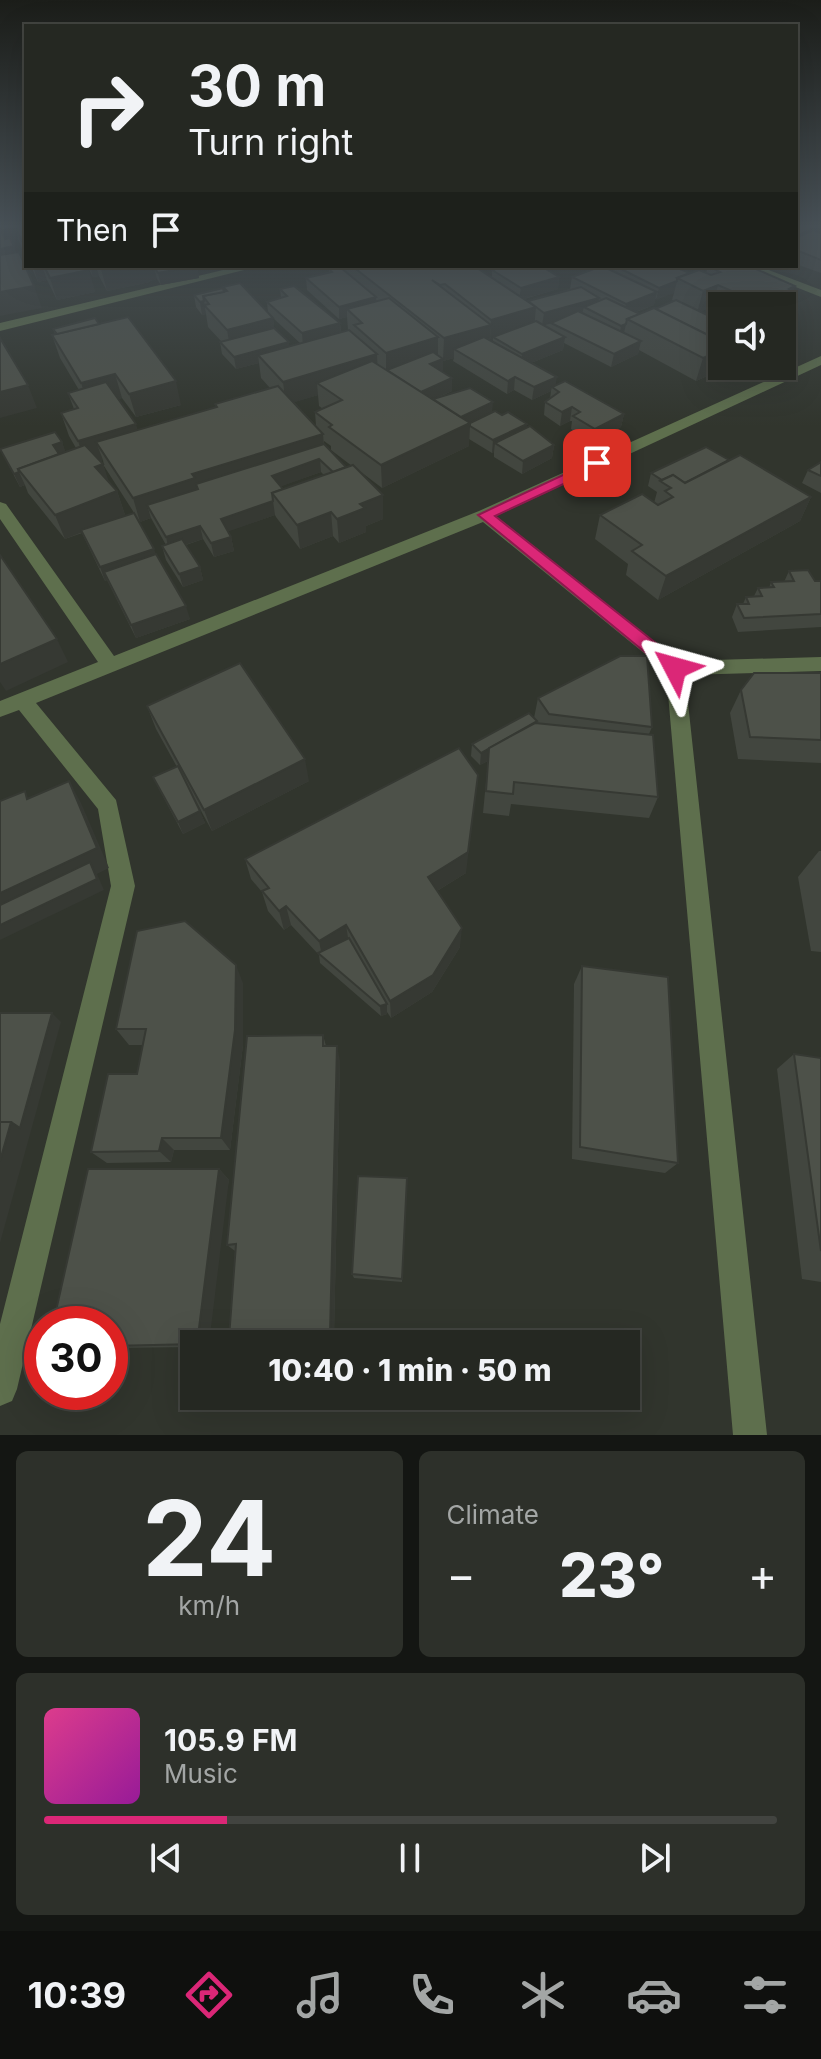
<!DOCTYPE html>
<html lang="en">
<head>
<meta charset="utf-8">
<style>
	:root { --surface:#252822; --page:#2d302a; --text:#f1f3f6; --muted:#a3a6a5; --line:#424440; --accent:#db2777 }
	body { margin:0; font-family:Inter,sans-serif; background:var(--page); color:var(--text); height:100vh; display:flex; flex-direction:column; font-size:30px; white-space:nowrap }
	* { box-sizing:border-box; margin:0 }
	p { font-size:26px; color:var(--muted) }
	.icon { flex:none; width:44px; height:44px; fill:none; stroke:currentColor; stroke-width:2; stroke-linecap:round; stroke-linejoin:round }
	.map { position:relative; height:1435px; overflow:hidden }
	.panel { display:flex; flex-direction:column; gap:16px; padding:16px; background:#141613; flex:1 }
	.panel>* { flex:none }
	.banner { position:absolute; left:24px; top:24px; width:774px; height:244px; border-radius:0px; box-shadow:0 8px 32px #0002,0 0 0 2px var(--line); background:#252822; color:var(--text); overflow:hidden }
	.tools { position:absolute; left:708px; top:292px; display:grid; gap:16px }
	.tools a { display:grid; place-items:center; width:88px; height:88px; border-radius:0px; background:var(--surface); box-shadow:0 8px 32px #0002,0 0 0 2px var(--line); font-size:40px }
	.speed { position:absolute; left:24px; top:1306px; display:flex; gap:16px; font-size:40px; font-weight:700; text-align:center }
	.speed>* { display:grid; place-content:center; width:104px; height:104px; border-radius:50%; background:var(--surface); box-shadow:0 8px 32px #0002,0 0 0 2px var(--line); line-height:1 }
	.speed .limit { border:12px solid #d22; background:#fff; color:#111 }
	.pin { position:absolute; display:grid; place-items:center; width:68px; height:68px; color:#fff; margin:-34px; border-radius:16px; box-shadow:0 4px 12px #0006 }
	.me { position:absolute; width:88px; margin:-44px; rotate:309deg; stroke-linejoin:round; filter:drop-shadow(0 0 6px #0008) }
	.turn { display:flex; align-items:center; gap:28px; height:168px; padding:0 32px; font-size:36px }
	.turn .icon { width:104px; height:104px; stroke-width:2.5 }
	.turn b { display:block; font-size:56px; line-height:68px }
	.then { display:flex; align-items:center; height:76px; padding:0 32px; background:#0003; gap:16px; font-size:30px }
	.big { font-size:60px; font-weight:800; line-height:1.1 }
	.panel .widget { flex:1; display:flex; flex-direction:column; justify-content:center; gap:12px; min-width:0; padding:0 28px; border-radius:12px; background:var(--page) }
	.panel .dial { align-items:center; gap:0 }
	.dial b { font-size:104px; line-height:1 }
	.song { display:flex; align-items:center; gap:24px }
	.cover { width:96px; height:96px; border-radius:12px; background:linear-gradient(135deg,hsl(330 70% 55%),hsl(300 70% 35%)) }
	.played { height:8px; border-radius:4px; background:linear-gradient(90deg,var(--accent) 25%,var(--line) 25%) }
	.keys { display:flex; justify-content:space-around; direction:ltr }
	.heat { display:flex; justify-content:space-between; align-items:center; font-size:44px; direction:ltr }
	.panel .tiles { flex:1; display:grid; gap:16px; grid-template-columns:1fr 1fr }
	.widget:last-child { grid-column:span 2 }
	.trip { position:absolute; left:180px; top:1330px; width:460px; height:80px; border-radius:0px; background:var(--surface); box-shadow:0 8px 32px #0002,0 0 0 2px var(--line); font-weight:800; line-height:80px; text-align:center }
	.menu { display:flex; height:128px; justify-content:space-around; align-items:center; background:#0f100e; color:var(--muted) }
	.menu .icon { width:56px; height:56px }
	.menu .current { color:var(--accent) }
	.menu b { font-size:36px; color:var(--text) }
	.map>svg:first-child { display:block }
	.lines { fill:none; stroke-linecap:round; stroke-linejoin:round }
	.minor { fill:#5e6f4d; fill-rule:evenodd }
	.wall { fill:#42463f; fill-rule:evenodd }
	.shaded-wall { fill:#363933 }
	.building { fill:#4d5149; stroke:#363933; stroke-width:2 }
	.route { fill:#db2777; stroke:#8e194d; stroke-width:2 }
</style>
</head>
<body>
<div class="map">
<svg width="821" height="1435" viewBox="0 0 821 1435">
	<rect width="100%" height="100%" fill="#31352d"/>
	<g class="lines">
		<!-- minor -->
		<g class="minor">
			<polygon points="0,225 18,225 0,230"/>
			<polygon points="240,266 260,266 0,331 0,323"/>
			<polygon points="742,266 758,266 821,290 821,297"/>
			<polygon points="821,356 821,365 496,516 679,661 821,657 821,671 685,675 767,1435 733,1435 666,671 483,522 36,703 116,800 135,886 17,1389 12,1401 0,1406 0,1324 111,886 98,809 19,710 0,717 0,701 98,662 0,519 0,502 6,504 114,656 479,511"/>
		</g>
	</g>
	<!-- wall -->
	<g class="wall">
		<polygon points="14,225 26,225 26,256 20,244"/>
		<polygon points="796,225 821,225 821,273 796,264"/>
		<polygon points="31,266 87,266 95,292 57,300 47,280 38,282"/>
		<polygon points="87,266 197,266 199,278 161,285 157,279 149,281 150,282 107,291 99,276 93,277"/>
		<path d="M339,266H474L492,278V270L559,277L558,289L524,299L528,301L570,289L572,277L588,271L589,266H683L678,268L690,273H706L708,266H752V267L793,291L788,314L782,306H722V311L712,307L700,311L722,366H724L723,369L696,381L639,350L638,354L611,367L564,343L563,350L531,363L555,386L624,414L621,427L592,442L571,429L572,421H570L560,426L544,415L545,402L550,399L551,391L532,400L514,390L507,394L453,361L454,358L443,361L442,372L452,378V391L435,399L502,415L527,428L554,445L552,458L522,474L494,457V452L492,453L469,439V446L382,488L361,472L383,495V519L366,526V532L339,543L333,536L300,549L276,517L275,515L228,531L231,537L234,551L214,557L203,539L186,545L200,567L203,580L183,587L166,560L162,546L166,545L151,518L140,522L104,466L103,460L99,461L103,464L108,482L117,491L125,515L114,520L157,556L190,619L136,638L107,580L105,581L82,533L65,539L28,493L25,485L20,487L0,449L62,442L65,452L76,448L69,436L61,413L74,409L68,393L79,390L60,358L52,335L55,334L53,329L99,324L181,405L136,417L122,398L118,399L138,430L216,407L215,404L270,388L261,378L259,363L236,369L222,354L220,342L221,341L208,327L206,314L202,315L196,307L194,295L223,288L268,313L267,302L281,298L280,289L340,323L341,332L348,330L347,317L339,319L307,290L306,278L329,272V269L339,267ZM674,293L672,300L674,301L640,314L636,312L654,305L655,299ZM273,318L300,343L289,346L274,328ZM318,395L319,406L323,409L315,412L316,426L294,402ZM324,441L331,446V450L352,466L346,467L324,444ZM321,472L324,475L283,489L281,486Z"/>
		<polygon points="729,460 811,497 800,521 658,600 626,575 628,564 595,539 600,515 654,503 657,492 648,486 651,473"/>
		<polygon points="821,462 821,493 802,483 808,470"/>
		<polygon points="789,571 815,581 821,581 821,627 738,632 732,617 737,604 743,604 746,597 754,596 758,588 769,588 771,582 784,582"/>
		<polygon points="821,673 821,763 738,759 730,713 741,690"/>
		<polygon points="538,698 652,727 649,734 658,797 649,818 511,804 509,816 483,813 488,761 480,765 471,756 472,744 534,718"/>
		<polygon points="147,706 309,781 212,831 192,794 205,823 183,834 159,789 153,777 177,767 156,729"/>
		<polygon points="819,851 821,851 821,952 811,951 798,877"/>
		<polygon points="245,859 466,873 437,891 460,947 432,992 391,1018 387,1012 387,1014 381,1016 320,963 319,955 291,925 284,930 268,911 262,892 251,879"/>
		<polygon points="582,966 678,1163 665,1173 572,1159 574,984"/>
		<polygon points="243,983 243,1045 230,1150 174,1150 171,1162 107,1163 91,1152 137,1074 143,1045 129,1045 116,1029"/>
		<polygon points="323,1035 326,1046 340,1061 334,1336 239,1340 229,1338 235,1251 227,1245"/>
		<polygon points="794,1054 821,1058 821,1282 802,1279 777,1069"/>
		<polygon points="219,1169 229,1180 194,1347 110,1348 110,1324"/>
		<polygon points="407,1178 402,1282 354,1278 352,1274"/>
	</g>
	<!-- shaded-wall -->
	<g class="shaded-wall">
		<polygon points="821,225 821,234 796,246 796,236"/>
		<polygon points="14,246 21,267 0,271 0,249"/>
		<polygon points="33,266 42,266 47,280 38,282"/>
		<polygon points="90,266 96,266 99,276 93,277"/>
		<polygon points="118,266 154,267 157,279 149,281 150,282 107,291 101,269"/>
		<polygon points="197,266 199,278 161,285 158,273"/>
		<polygon points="213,266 229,266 213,268"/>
		<polygon points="599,266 613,266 612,273 597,278"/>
		<polygon points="89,270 95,292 57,300 50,278"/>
		<polygon points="559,277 558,289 519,300 521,288"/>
		<polygon points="677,281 674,293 656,300 659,288"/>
		<polygon points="718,285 712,307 697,313 703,291"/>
		<polygon points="34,286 42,308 0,316 0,292"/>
		<polygon points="795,286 793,293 796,292 788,314 782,316 782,306 758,306 759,303"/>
		<polygon points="657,292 654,305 624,316 626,304"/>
		<polygon points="376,297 377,310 347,309 347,317 339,319 339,307"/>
		<polygon points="599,298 597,310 584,307 582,314 542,326 544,313"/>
		<polygon points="204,301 206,314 202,315 200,302"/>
		<polygon points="536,307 534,329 493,337 493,342 490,343 491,320"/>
		<polygon points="273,318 276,341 231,352 227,330"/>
		<polygon points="340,323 341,335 303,346 302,333"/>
		<polygon points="626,324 623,337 619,339 621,326"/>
		<polygon points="491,325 489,347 454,349 454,358 443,361 444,338"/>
		<polygon points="438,337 438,360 386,371 386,353"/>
		<polygon points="565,337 563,350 521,367 522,354"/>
		<polygon points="641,341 638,354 611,367 614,354"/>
		<polygon points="289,342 290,354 258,355 259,363 236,369 234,357"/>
		<polygon points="722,347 722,366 724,366 723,369 696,381 703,358"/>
		<polygon points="377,354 378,377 317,383 318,395 286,405 283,382"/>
		<polygon points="443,359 443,372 430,364"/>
		<polygon points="115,374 122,398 89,407 81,383"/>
		<polygon points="515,377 514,390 507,394 508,381"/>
		<polygon points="557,377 555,389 552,387 551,391 532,400 534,387"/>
		<polygon points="452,378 452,391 419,405 419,392"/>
		<polygon points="176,381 181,405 136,417 129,394"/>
		<polygon points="28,385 37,408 0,418 0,392"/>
		<polygon points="493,402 492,415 470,425 469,446 382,488 381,465 458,418"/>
		<polygon points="572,407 570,421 560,426 562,412"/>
		<polygon points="624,414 621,427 592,442 595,429"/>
		<polygon points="136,424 143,448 96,442 103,460 86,465 78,441"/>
		<polygon points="527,424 526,437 495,443 494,452 492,453 493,440"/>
		<polygon points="323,434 325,458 320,459 321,472 274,489 147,505 151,518 140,522 133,498 192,474"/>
		<polygon points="62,442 67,456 58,458 53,445"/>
		<polygon points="554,445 552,458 522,474 523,461"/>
		<polygon points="103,464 111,488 95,467"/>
		<polygon points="19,472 25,485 20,487 14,474"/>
		<polygon points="117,491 125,515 65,539 55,515"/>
		<polygon points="383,495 383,519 366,526 366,532 339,543 337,519 360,504"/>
		<polygon points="811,497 800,521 658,600 666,576"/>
		<polygon points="273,501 275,515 224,533 221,519"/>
		<polygon points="331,512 333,536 300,549 297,525"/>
		<polygon points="200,526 203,539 169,550 166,537"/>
		<polygon points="231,537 234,551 214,557 211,543"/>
		<polygon points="154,549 159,562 104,572 107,580 105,581 100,567"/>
		<polygon points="200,567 203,580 183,587 179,574"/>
		<polygon points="186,606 190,619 136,638 131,625"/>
		<polygon points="57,639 68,662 6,691 0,682 0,664"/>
		<polygon points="489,748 488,761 480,765 481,753"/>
		<polygon points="305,759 309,781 212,831 204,810"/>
		<polygon points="478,775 466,873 427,897 428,877"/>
		<polygon points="69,781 81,803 109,868 97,874 104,890 0,940 0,893"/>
		<polygon points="200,811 205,823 183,834 178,822"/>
		<polygon points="286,906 291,925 284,930 279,911"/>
		<polygon points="346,925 349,944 322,956 319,941"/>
		<polygon points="462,928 460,947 432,992 391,1018 390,1001"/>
		<polygon points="236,965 243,983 243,1045 230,1150 221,1138"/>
		<polygon points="387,1004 387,1014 381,1016 380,1006"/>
		<polygon points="52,1013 61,1022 0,1243 0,1161 11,1122"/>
		<polygon points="337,1046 340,1061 334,1336 330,1334"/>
		<polygon points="162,1138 174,1150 171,1162 159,1151"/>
		<polygon points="219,1169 229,1180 209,1344 197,1344"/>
	</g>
	<!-- building -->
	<g class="building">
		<polygon points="14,225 26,225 26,240 22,241"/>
		<polygon points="796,225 820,225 796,236"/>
		<polygon points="0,228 5,239 10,238 14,246 0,249"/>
		<polygon points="813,230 821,233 821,260 796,250 796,238"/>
		<polygon points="19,252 34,286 0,292 0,255"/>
		<polygon points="44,266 87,266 89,270 50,278"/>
		<polygon points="99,266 118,266 101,269"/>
		<polygon points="146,266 195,266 158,273 154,267 146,269"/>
		<polygon points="352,266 474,266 536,307 491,320 445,284 440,285 432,280 491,325 444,338"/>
		<polygon points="508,266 541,266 559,277 521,288 492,270"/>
		<polygon points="602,266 657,292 626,304 572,277"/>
		<polygon points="615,266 672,266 690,273 677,278 677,281 659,288"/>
		<polygon points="719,266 749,266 795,286 789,289 796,292 759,303 718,285 703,291 677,278 699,270 711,275 720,272 716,270 722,267"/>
		<polygon points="340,267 376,297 339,307 306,278 332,272 329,269"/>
		<polygon points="240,283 273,318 227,330 204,305 209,304 203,296 227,291 223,287"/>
		<polygon points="294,286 340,323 302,333 267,302 287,296 280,289"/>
		<polygon points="581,287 599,298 544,313 528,301"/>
		<polygon points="223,288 224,292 203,296 204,301 200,302 194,295"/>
		<polygon points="389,298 438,337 386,353 354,325 362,323 347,309"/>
		<polygon points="606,298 640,314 627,319 626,324 621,326 584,307"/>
		<polygon points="676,300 722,322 722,342 655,309"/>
		<polygon points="654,308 722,342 722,350 703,358 627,319"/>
		<polygon points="578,311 641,341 614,354 551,323"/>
		<polygon points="128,317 176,381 129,394 115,374 81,383 52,335"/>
		<polygon points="95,318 99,324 57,334 53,329"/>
		<polygon points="536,321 565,337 522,354 493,337"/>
		<polygon points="274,328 289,342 234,357 220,342"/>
		<polygon points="349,330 377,354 283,382 258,355"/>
		<polygon points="484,337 557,377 534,387 515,377 508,381 454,349"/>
		<polygon points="0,338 28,385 0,392"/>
		<polygon points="433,352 443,359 430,364 452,378 421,392 387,370"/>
		<polygon points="372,361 470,423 381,465 329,427 332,425 315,412 342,400 317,383"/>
		<polygon points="565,381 624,414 595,429 573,416 580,412 572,407 562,412 545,402 559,392 552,387"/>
		<polygon points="106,382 136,424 78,441 61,413 78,408 68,393"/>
		<polygon points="278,386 323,434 192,474 195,478 133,498 96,442 217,407 215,404"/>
		<polygon points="470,388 493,402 461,417 433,399"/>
		<polygon points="495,411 502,415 508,412 527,424 493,440 470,426 470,423 468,424"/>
		<polygon points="530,426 554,445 523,461 495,443"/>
		<polygon points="55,432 62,442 53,445 59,454 18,469 19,472 14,474 0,449"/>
		<polygon points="324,444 346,467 333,472 319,459 272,476 283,489 272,493 273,501 221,519 231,537 211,543 200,526 166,537 147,505 198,489 196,484"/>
		<polygon points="85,445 103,464 95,467 117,491 55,515 18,469"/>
		<polygon points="706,447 729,460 685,483 673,475 662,480 651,473"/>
		<polygon points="740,455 811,497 666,576 632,551 642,545 600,515 642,494 658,505 673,497 665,491 671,488 660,481 673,475 685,483"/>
		<polygon points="821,462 821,476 808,470"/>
		<polygon points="353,465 383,495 360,504 365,508 337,519 331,512 297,525 272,493"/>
		<polygon points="134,513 154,549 100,567 81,530"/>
		<polygon points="182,539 200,567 179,574 162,546"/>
		<polygon points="156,554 186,606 131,625 104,572"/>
		<polygon points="0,555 57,639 0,664"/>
		<polygon points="808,570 815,581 821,581 821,614 744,618 737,604 749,604 746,597 762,596 758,588 774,587 771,582 794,581 789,571"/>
		<polygon points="620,656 647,656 652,727 549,714 538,698"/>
		<polygon points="240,663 305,759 204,810 147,706"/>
		<polygon points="754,673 821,673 821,740 750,737 741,690"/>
		<polygon points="529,713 537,721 481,753 472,744"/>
		<polygon points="535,723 653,735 658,797 514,782 513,794 486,791 489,748"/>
		<polygon points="459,748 478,775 468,852 428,877 462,928 433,975 390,1001 346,925 319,941 286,906 279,911 262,891 269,888 245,859"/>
		<polygon points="178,766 200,811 178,822 153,777"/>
		<polygon points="69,781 97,848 0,893 0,801 25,791 27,799"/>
		<polygon points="90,862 97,879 0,925 0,905"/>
		<polygon points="185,921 236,965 235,1030 221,1138 162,1138 159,1151 91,1152 108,1074 137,1074 146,1029 116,1029 137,931"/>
		<polygon points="349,938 387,1004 380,1006 318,953"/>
		<polygon points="582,966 668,977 678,1163 580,1147"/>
		<polygon points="0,1013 52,1013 20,1128 11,1122 0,1122"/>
		<polygon points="323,1035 323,1046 337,1046 330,1334 229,1338 236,1244 227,1245 247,1036"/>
		<polygon points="794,1054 821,1058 821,1251"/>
		<polygon points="0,1122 11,1122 0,1161"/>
		<polygon points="88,1169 219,1169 197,1344 110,1346 110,1324 53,1324"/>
		<polygon points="358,1176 407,1178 402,1279 352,1274"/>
	</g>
	<!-- sky -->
	<linearGradient id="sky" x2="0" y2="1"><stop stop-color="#1b1d19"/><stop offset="0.53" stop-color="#485157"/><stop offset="1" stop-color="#485157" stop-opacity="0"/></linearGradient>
	<rect width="821" height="426" fill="url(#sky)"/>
	<!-- route -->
	<polygon class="route" points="597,459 602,461 602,466 495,516 681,663 681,672 669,672 478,515"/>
</svg>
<div class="tools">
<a><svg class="icon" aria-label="sound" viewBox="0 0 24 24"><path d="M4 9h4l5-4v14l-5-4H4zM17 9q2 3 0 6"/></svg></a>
</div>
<div class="speed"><div class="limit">30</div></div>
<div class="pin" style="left:597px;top:463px;background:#d93025"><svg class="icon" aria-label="arrive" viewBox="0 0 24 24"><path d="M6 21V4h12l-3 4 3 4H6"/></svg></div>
<svg class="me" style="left:675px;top:668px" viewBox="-20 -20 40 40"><path d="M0-17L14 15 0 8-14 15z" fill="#db2777" stroke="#fff" stroke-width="4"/></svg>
<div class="trip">10:40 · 1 min · 50 m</div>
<div class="banner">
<div class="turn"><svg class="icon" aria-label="right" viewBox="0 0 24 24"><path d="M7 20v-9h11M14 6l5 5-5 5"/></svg><div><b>30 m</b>Turn right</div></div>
<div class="then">Then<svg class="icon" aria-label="arrive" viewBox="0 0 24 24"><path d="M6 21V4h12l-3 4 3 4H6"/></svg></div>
</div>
</div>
<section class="panel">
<div class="tiles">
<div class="widget dial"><b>24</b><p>km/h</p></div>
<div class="widget"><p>Climate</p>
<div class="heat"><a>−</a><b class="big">23°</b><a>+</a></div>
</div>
<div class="widget">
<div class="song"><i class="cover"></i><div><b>105.9 FM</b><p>Music</p></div></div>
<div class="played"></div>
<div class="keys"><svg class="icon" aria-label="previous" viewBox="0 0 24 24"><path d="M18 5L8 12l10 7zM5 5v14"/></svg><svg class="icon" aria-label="pause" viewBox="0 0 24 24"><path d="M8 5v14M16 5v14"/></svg><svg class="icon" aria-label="next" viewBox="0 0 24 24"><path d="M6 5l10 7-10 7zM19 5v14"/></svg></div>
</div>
</div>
</section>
<nav class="menu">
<b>10:39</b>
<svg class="icon current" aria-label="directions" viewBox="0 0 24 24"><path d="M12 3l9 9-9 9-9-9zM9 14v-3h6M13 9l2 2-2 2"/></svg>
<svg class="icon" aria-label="music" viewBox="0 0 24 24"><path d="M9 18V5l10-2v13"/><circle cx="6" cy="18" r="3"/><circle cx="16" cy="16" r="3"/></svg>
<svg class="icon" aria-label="phone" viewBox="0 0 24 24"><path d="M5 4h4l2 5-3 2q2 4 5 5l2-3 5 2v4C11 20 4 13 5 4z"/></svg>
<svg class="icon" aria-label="climate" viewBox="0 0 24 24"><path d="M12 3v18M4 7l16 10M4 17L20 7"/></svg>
<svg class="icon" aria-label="car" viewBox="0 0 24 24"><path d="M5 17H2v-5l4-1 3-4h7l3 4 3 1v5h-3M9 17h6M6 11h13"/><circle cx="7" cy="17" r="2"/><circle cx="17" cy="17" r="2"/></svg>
<svg class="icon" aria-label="filters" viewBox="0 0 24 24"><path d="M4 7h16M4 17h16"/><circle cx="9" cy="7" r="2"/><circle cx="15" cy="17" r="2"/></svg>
</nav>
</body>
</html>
